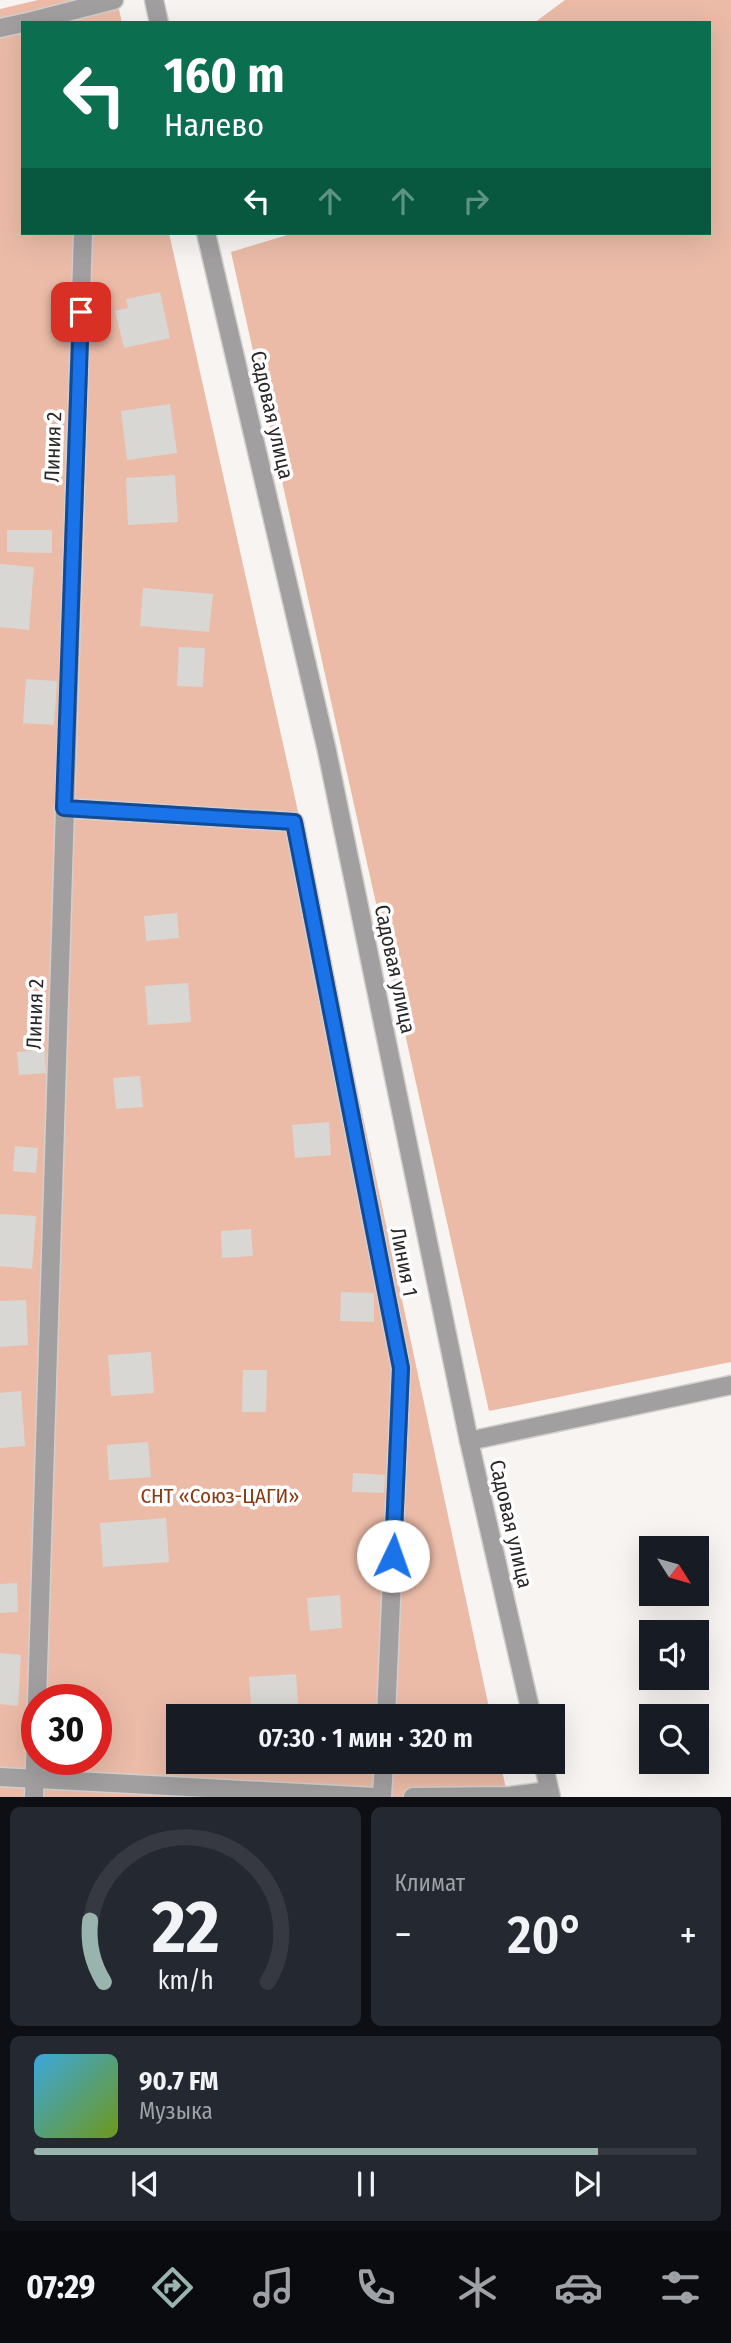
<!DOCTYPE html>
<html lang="ru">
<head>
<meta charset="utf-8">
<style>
	:root { --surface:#171b24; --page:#242831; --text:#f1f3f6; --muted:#9ea1a6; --line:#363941; --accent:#98b4ac }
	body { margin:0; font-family:"Fira Sans Condensed",sans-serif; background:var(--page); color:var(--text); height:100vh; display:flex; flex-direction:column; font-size:26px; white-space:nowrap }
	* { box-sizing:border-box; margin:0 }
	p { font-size:23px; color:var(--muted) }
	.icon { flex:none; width:38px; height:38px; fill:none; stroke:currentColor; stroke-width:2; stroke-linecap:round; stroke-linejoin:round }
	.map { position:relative; height:1797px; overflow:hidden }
	.details { display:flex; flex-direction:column; gap:10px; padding:10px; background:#0d0f14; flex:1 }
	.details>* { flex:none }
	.top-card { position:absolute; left:21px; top:21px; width:690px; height:214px; border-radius:0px; box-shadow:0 7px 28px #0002; background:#0b6e4f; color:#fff; overflow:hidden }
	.needle { width:46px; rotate:127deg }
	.buttons { position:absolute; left:639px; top:1536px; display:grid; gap:14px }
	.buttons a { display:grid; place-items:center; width:70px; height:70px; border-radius:0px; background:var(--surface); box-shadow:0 7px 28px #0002; font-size:35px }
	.speed { position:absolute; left:21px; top:1684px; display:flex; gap:14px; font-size:35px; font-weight:700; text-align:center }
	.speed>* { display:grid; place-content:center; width:91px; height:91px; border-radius:50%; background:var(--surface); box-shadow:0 7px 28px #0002; line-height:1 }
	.speed .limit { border:10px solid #d22; background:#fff; color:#111 }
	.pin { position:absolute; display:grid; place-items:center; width:60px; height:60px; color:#fff; margin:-30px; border-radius:14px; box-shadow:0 4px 10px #0006 }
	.me { position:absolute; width:77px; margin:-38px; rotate:3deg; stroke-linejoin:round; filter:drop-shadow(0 0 5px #0008) }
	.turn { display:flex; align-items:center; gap:24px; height:147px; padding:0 28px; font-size:32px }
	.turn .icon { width:91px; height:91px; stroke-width:2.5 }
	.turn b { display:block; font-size:49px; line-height:60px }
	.lanes { display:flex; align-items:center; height:66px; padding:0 28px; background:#0003; justify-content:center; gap:35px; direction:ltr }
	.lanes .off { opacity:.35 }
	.big { font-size:52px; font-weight:600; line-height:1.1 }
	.details .card { flex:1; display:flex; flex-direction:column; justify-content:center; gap:10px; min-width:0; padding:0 24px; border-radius:10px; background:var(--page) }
	.details .dial { align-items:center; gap:0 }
	.dial svg { height:182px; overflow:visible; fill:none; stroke:var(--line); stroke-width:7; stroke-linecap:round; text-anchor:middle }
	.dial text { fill:var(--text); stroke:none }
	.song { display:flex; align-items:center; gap:21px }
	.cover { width:84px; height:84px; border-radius:10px; background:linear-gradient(135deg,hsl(200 70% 55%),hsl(80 70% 35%)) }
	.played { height:7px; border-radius:4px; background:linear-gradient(90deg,var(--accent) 85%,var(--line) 85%) }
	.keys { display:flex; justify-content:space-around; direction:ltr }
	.heat { display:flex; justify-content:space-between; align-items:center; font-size:38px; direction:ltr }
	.details .tiles { flex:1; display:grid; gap:10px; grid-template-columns:1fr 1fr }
	.card:last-child { grid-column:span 2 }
	.trip { position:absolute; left:166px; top:1704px; width:399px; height:70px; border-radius:0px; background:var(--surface); box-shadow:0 7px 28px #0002; font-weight:600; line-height:70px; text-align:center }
	.dock { display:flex; height:112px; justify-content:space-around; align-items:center; background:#090b0e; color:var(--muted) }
	.dock .icon { width:49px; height:49px }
	.dock .current { color:var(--accent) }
	.dock b { font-size:32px; color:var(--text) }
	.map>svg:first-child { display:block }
	.green { fill:#ebbba8; fill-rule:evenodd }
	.building { fill:#d9d7d3 }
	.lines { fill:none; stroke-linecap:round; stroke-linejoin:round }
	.minor-casing { stroke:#d3cfcd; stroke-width:21 }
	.minor { stroke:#a19f9f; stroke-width:18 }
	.route-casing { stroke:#114b97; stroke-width:18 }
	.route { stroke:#1a73e8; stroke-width:12 }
	.labels { text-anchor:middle; stroke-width:7; stroke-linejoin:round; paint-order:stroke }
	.street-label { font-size:21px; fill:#292727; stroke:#fff }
	.park-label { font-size:21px; fill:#893b16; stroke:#fff }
</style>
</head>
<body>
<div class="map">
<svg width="731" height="1797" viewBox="0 0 731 1797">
	<rect width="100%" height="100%" fill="#f8f4f2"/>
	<!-- green -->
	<g class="green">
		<path d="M38,0H117L122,23H23V233H169L292,784L491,1717H178V1762H500L508,1797H0V9ZM37,1699H96V1759H37Z"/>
		<polygon points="565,0 731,0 731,1362 489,1411 231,252 294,233 709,233 709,23 534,23"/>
	</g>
	<!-- building -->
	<g class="building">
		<polygon points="160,292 170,338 124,348 115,311 128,308 126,299"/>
		<polygon points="170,404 177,453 127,460 121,411"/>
		<polygon points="175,475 178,522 128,525 126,478"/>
		<polygon points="7,530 52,530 52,553 7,552"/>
		<polygon points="0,564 34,567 29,630 0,627"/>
		<polygon points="143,588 213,594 209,632 140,626"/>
		<polygon points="179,647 205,648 203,687 177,686"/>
		<polygon points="26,679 57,681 54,725 23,723"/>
		<polygon points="177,913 179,938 146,941 144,916"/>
		<polygon points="188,983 191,1022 148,1025 145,986"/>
		<polygon points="45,1050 46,1073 19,1075 17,1052"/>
		<polygon points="140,1076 143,1107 116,1109 113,1078"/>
		<polygon points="329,1122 331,1155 295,1158 292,1125"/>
		<polygon points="15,1146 38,1148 36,1173 13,1171"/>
		<polygon points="0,1214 36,1216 32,1269 0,1266"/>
		<polygon points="251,1229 253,1256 222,1258 221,1231"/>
		<polygon points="341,1292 374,1293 374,1322 340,1321"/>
		<polygon points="26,1300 28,1345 0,1347 0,1301"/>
		<polygon points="151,1352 154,1393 111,1396 108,1355"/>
		<polygon points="243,1370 267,1370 266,1412 242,1412"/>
		<polygon points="21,1391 25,1446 0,1448 0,1393"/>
		<polygon points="148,1442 151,1477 109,1480 107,1445"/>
		<polygon points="353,1473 385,1475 384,1493 352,1492"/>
		<polygon points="166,1518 169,1562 103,1567 100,1523"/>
		<polygon points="17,1583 18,1612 0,1613 0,1584"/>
		<polygon points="340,1595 342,1628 310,1631 307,1598"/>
		<polygon points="0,1653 21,1655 18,1706 0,1704"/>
		<polygon points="296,1674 299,1717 252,1717 249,1677"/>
		<polygon points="477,1762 499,1762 501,1770 480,1774"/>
	</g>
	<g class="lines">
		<defs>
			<g id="minor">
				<polyline points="154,0 159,23"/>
				<polyline points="24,23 114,0"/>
				<polyline points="0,28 23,23"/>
				<polyline points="206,233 327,751 469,1441 532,1717"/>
				<polyline points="64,808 294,822 401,1368 386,1717"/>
				<polyline points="469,1441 731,1385"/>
				<polyline points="543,1762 551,1797"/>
				<polyline points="0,1777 375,1797"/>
				<polyline points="34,1797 83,233"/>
				<polyline points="382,1797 384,1762"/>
				<polyline points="413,1797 510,1796 549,1791"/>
			</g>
		</defs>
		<!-- minor casing -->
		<use href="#minor" class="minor-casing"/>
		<!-- minor -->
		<use href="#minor" class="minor"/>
	</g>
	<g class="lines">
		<defs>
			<polyline id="route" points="81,312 64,808 294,822 401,1368 393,1556"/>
		</defs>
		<!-- route casing -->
		<use href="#route" class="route-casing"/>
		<!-- route -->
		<use href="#route" class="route"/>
	</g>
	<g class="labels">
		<!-- street labels -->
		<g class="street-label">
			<text transform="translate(272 415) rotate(77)" y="7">Садовая улица</text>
			<text transform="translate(53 447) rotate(-88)" y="7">Линия 2</text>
			<text transform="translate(395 969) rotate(78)" y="7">Садовая улица</text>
			<text transform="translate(35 1014) rotate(-88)" y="7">Линия 2</text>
			<text transform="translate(404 1262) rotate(79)" y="7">Линия 1</text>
			<text transform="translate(511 1524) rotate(77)" y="7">Садовая улица</text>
		</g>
		<!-- park labels -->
		<g class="park-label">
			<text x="220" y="1503">СНТ «Союз-ЦАГИ»</text>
		</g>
	</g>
</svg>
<div class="buttons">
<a><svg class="needle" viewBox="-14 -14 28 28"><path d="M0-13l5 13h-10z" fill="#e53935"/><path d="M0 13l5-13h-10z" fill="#9ea1a6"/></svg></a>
<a><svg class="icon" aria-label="sound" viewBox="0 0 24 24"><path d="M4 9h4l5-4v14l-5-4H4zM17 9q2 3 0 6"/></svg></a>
<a><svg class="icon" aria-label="search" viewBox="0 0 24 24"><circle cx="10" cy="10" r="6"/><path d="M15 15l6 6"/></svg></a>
</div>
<div class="speed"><div class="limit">30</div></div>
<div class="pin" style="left:81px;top:312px;background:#d93025"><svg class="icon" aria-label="arrive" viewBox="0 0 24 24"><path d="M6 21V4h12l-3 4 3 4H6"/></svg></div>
<svg class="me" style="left:393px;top:1556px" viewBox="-20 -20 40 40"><circle r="19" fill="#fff"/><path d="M0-13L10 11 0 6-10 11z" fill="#1a73e8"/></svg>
<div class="trip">07:30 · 1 мин · 320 m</div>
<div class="top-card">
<div class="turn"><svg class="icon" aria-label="left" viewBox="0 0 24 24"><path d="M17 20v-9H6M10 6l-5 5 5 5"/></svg><div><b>160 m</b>Налево</div></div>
<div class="lanes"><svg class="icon" aria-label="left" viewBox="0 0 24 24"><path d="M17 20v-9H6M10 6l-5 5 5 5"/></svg><svg class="icon off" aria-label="ahead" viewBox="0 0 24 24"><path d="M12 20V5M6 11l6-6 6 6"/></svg><svg class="icon off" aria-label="ahead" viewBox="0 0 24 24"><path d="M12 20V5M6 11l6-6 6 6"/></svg><svg class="icon off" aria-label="right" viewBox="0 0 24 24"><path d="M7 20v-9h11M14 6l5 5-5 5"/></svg></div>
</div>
</div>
<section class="details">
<div class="tiles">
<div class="card dial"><svg viewBox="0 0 100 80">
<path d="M14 69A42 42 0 1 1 86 69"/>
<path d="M14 69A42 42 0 0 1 8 42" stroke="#98b4ac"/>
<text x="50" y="56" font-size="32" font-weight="700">22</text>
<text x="50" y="72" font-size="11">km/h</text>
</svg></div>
<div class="card"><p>Климат</p>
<div class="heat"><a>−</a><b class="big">20°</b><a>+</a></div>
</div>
<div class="card">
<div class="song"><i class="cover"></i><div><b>90.7 FM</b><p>Музыка</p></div></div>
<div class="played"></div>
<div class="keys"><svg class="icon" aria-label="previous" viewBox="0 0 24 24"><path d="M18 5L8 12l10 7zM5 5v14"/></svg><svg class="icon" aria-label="pause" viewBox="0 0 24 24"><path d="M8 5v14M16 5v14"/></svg><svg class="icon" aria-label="next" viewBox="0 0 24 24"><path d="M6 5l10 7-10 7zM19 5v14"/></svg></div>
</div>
</div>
</section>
<nav class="dock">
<b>07:29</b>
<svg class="icon current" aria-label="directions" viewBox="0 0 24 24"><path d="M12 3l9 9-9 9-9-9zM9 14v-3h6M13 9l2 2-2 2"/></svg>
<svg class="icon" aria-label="music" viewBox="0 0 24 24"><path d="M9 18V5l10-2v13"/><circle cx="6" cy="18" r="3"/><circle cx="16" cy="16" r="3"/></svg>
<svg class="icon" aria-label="phone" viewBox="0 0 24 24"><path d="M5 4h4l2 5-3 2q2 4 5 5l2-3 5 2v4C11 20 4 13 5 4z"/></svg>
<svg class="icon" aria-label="climate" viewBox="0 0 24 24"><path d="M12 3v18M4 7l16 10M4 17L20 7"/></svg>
<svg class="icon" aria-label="car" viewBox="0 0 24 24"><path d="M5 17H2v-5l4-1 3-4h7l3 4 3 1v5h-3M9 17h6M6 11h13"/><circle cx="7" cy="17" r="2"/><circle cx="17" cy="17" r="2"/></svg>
<svg class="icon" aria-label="filters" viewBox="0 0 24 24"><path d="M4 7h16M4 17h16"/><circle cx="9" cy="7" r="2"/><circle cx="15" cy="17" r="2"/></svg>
</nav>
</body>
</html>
